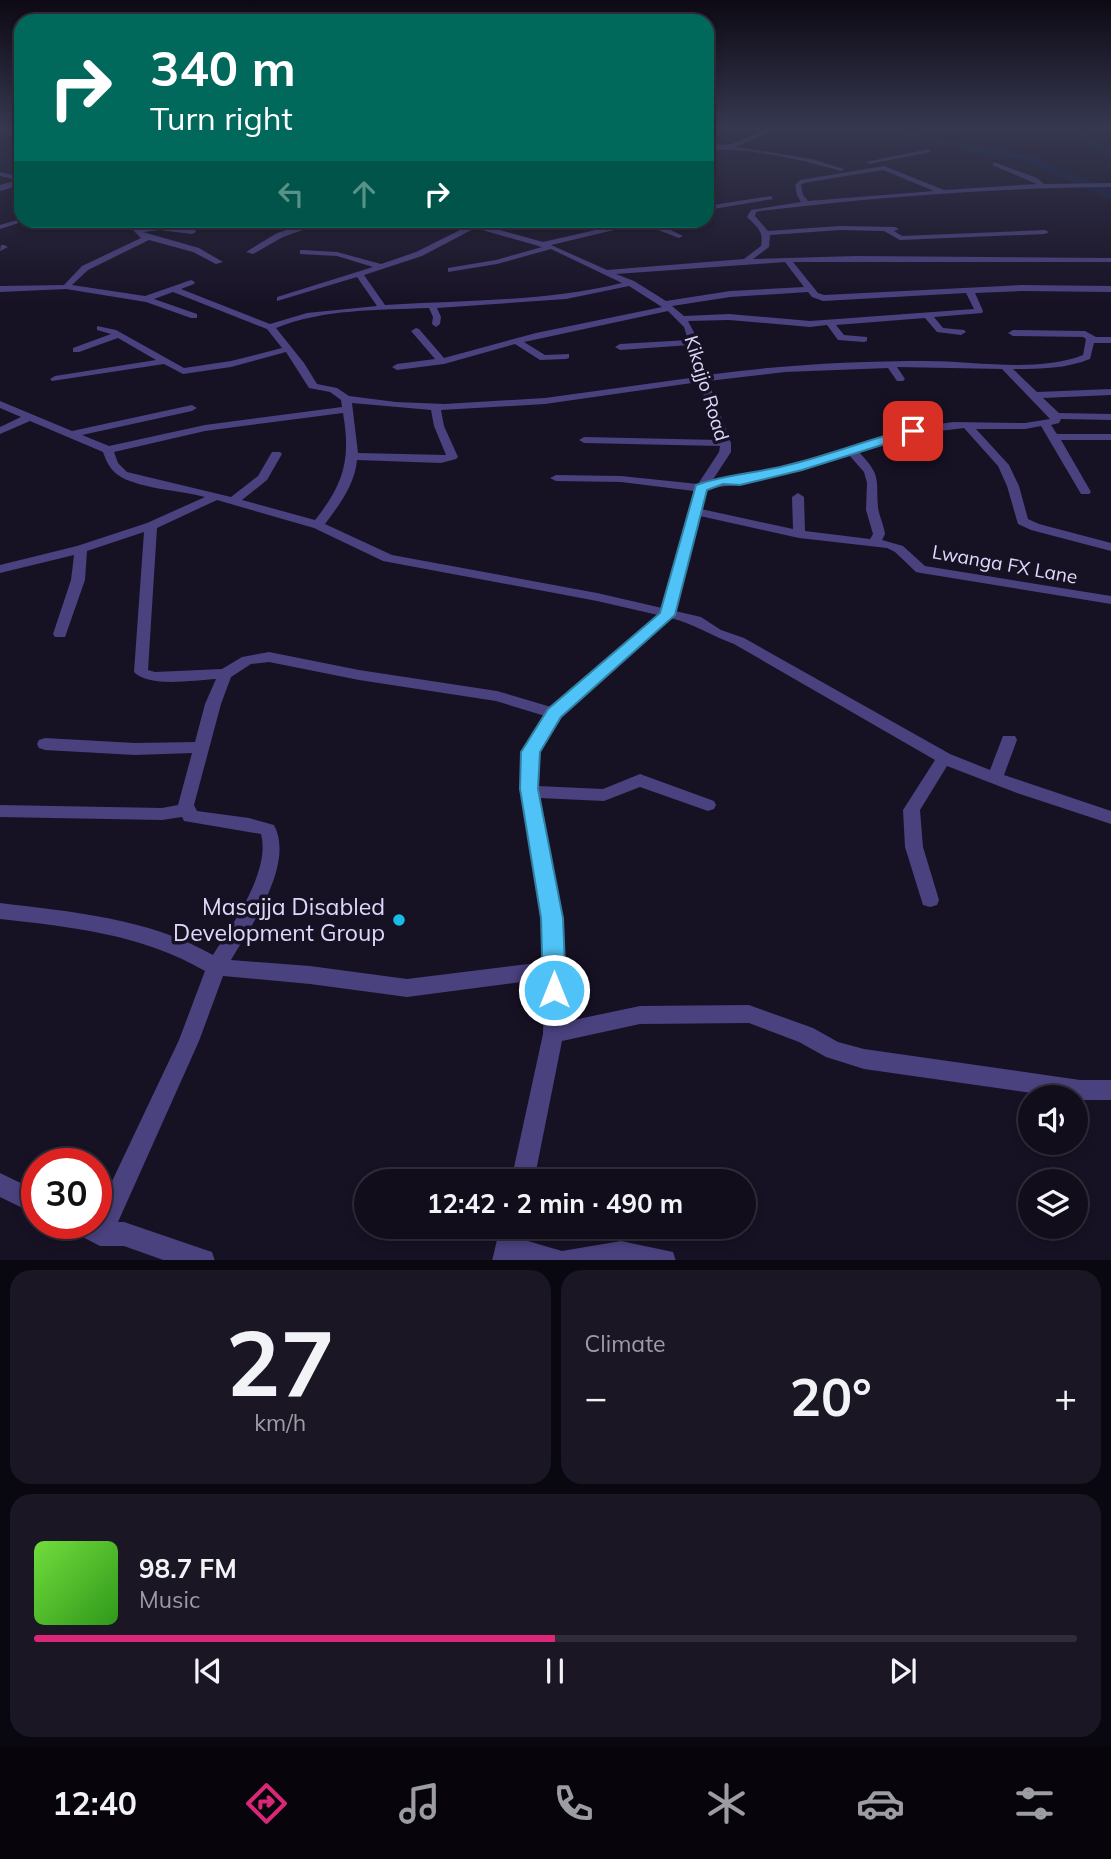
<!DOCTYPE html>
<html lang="en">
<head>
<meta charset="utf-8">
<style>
	:root { --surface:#110d1b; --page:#1a1624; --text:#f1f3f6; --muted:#9c9ca3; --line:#302d3a; --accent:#db2777 }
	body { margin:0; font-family:Mulish,sans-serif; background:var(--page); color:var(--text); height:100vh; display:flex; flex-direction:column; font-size:26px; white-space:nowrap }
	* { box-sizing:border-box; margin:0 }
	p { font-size:23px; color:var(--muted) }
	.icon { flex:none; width:38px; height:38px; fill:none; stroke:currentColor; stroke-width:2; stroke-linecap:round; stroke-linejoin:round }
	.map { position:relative; height:1260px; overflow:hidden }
	.side { display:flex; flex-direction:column; gap:10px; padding:10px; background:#09070f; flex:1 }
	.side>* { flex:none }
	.banner { position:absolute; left:14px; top:14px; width:700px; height:214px; border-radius:21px; box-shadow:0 4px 10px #0003,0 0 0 2px var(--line); background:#00695c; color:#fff; overflow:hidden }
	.fabs { position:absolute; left:1018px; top:1085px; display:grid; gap:14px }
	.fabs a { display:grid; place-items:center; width:70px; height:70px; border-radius:50%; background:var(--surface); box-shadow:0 4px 10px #0003,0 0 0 2px var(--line); font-size:35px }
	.speed { position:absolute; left:21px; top:1148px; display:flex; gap:14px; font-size:35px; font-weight:700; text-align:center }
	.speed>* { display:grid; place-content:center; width:91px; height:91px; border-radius:50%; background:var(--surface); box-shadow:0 4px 10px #0003,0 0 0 2px var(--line); line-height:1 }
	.speed .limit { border:10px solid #d22; background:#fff; color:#111 }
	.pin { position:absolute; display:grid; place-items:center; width:60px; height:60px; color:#fff; margin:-30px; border-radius:14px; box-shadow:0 4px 10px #0006 }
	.me { position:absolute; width:77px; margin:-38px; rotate:0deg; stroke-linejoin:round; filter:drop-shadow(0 0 5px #0008) }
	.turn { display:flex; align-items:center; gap:24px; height:147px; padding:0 21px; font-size:32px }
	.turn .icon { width:91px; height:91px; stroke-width:2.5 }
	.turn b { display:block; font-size:49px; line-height:60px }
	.lanes { display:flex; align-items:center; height:66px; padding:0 21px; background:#0003; justify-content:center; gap:35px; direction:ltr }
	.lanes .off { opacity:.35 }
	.big { font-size:52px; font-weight:700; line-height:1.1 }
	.side .card { flex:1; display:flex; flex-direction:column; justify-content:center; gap:10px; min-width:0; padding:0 24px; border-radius:21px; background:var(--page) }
	.side .dial { align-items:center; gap:0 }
	.dial b { font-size:91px; line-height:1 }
	.song { display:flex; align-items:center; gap:21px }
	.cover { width:84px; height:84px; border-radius:10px; background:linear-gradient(135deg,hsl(100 70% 55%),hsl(110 70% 35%)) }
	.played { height:7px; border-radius:4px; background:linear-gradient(90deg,var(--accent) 50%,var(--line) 50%) }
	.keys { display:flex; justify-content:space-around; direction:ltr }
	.heat { display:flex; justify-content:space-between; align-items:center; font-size:38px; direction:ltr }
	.side .tiles { flex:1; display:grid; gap:10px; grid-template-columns:1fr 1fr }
	.card:last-child { grid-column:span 2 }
	.trip { position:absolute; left:354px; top:1169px; width:402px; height:70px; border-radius:35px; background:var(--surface); box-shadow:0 4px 10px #0003,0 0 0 2px var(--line); font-weight:700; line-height:70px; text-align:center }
	.tab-bar { display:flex; height:112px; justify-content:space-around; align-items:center; background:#07050b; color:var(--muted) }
	.tab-bar .icon { width:49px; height:49px }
	.tab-bar .current { color:var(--accent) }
	.tab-bar b { font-size:32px; color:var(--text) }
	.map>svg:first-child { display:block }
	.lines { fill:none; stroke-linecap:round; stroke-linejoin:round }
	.river { fill:#0f1c3f; fill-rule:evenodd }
	.minor { fill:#4a417f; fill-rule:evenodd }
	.tertiary { fill:#4a417f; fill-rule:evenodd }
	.route { fill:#4fc3f7; stroke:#337fa1; stroke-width:2 }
	.poi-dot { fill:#17bde8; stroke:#171124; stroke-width:2.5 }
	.labels { text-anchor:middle; stroke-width:7; stroke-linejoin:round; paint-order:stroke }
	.street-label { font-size:19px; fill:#e0d8fb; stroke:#171124 }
	.near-poi-label { font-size:23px; fill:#e0d8fb; stroke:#171124; text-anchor:end }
</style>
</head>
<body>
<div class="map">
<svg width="1111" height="1261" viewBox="0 0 1111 1261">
	<rect width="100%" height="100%" fill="#171124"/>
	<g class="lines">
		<!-- river -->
		<g class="river">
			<polygon points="868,127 889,127 987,149 1026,154 1111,190 1111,199 1019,159 987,155"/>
			<path d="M1039,127C1060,127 1081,125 1098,139V143L1111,149V156L1088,146V142L1074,134Z"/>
		</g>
		<!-- minor -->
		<g class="minor">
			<polygon points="0,127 16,131 21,136 21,141 12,133 0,131"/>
			<path d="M772,127H781L736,147L812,159L844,169L841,171C801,160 749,147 707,150V146L732,144Z"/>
			<polygon points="929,149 931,152 869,164 866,162"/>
			<path d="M994,162L1037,178L1044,184L1111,183V187C994,188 876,197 760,211L756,212L755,216L768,231L840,226L895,227L899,229L894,231L902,236L1045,230L1049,232L1045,234L900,240L884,231L840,230L770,235L769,247L753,259L856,256L1111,258V262H793L818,293L824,295L1021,285L1111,286V292L1021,291L975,293L983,311L982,313L934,317L943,328L964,330L966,332L961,335L937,332L925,318L836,325L844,335L867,337V341L864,342L838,340L827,325L810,327L729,320L688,321L699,342L707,375C780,365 854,361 927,361C974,361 1038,373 1083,355L1086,339L1083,337L1013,336L1008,333L1013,330L1085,331L1096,337H1111V343H1094L1090,359C1065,369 1039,369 1013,369L1037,392L1111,389V395L1043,398L1059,413L1111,414V420L1061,419L1059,423L1051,425L1057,434H1111V440H1061L1091,492L1089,494H1081L1041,426L1025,429H976L1009,465L1019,486L1028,519L1039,524L1111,543V551L1031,530L1018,524L1007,486L998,466L964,428L915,434L859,452C881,476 876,476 878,507C879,516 884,525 885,534L882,540L903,546L925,566L1111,596V604L921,573L916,572L895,552L887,548L799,538L700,516L675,611L701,617L721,630L744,638L950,754L990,770L1003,736H1015L1017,740L1004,775L1111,811V824L1017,793L947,766L920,810L923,847L939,900L937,905L930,907L923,905L905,847L903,810L935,760L734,644C712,636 694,624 671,618L559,717L538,752L537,786L603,789L640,774L714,801L716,805L714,809L708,811L640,787L604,801L539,798L561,918L565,969L564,1022L640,1006L749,1005L813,1028L838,1042L864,1049L1080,1080H1111V1100H1076V1097H1059L864,1069L826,1057L799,1042L749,1023L640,1024L562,1041L534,1181H511L543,1034L545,979L407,997L310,984L223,976L199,1041L118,1222H124L203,1249L212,1252L215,1261H166L124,1246H100L71,1231L67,1223H96V1215L179,1040L205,971C142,934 71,927 0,919V903C73,912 148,918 213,955C232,925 271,872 261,834L190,822L184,821L182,817L162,820L0,817V805L162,808L178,805L192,753L135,755L45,750L39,748L37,744L39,740L45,738L135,743L195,742L205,704L216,679C194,680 149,688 134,672L144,532L87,551L85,580L65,637H55L53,634L71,580L74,555L0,573V565L77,546L147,523L205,497C183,491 135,488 118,475C110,469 106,461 103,452L30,421L0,434V427L21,417L0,408V401L72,431L192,405L197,408L192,411L82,435L109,446L205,425L342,407L341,400L330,392L309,388L286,352L231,367L183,374L164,364L52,381L50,379L55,376L156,360L118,338L79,352H73V348L111,334L97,330V326L116,330L184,368L231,361L282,348L267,329L173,292L154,299L197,314V318H191L146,302L66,289L0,292V286L64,285L82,266L141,238L132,229L135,220H142L140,228L160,226L195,230L196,232L192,234L160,230L143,232L199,248L223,262L216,264L193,252L149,240L88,270L72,285L145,296L191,280L195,282L194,284L181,289L270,324L307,313L377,306L357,277L277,301V297L373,267L337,256L300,254V250H303L337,252L381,264L416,252L468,226L451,220L475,223L543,242L635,221L658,224L683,236L679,238L653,228L635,225L551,245L607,270L744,259L761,246C764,231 757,227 747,217L751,210L801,202L797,195L795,185L800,180L884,166L944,190L1037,184L992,165ZM883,170L934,191L808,201L803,195L801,185L804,183ZM475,228L542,247L496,260L448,268V272L497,264L551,249L622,283C544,302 465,300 385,305L364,275L422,256ZM785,262L804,287L730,291L666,301L634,281L616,274ZM629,286L662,307L536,333L444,358L419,329L416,328L411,331L435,359L397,364L392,367L397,370L444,364L515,344L540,360L566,359L569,358V354L545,355L524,342L668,311L684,327L688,340L620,344L615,347L620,350L690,345L697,377L545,398L445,404L396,402L349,396L337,388L317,384L304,363L276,328C322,309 379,310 429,308L433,317L432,324L436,327L440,324L441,317L437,308L566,299ZM808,292L812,297L823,301L966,293L974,309L810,321L729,314L684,316L672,306L730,297ZM897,367L1002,369L1050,419L1025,423L953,422L913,428L794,464L740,478H722L712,481L731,452V443L708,381L785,372L888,368L897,381H903L905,379ZM699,382L719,440L584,437L579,440L584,443L720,446L719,452L698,484L621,476L556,475L550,478L556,481L621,482L694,491L662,608L597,593L392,555L325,524C340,504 355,484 357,460L441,463L456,459L458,457L444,426L441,410L545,404ZM352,403L431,410L434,426L446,455L358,453ZM343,413C351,459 344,484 315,520L242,500L267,480L282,454L280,452H272L258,476L231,497L127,472L118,463L114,452L205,431ZM849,455L864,472L867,483L866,510L873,534L870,539L805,531L804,497L798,493L792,497L793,529L701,509L706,490C719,486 731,486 744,484C779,476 814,466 849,455ZM217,500L314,528L383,561L597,601L658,615L551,707L497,691L359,670L269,652L242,657L222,669L155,672L148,670L157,528ZM269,662L359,680L496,701L545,716L522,752L521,788L543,918L545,962L407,979L310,966L231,960C251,926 295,864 274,825L249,818L197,811L194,805L221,704L231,677L251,664Z"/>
			<polygon points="0,172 21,177 21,181 0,176"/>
			<polygon points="771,196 773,199 707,210 707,206"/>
			<polygon points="21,219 28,220 0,229 0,225"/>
			<polygon points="319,220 331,220 283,237 253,254 246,252 277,233"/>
			<polygon points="1,245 4,245 8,247 0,251"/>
			<polygon points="0,1173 37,1191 37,1215 0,1197"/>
			<polygon points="500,1227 524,1227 521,1239 562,1251 621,1241 673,1252 676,1261 492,1261"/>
		</g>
		<!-- tertiary -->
		<polygon class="tertiary" points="18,180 21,180 21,185 0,191 0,185"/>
	</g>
	<!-- sky -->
	<linearGradient id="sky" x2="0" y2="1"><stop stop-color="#0d0914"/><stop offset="0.42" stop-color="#363850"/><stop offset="1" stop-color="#363850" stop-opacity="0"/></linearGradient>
	<rect width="1111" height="304" fill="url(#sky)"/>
	<!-- route -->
	<path class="route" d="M913,428L917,429V434L802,470L740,485L723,484L707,490L675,615L561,717L540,752L538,789L563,918L566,990L562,998L554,1000L546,998L543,990L541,918L520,789L521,752L548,709L660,613L696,485C727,474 760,473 792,464C833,454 872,438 913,428Z"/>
	<!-- markers -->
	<circle class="poi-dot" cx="399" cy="920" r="7"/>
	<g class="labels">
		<!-- street labels -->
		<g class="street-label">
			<text transform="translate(707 388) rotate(73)" y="7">Kikajjo Road</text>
			<text transform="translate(1005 564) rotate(10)" y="7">Lwanga FX Lane</text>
		</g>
		<!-- near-poi labels -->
		<g class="near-poi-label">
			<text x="385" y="915">Masajja Disabled<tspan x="385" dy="26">Development Group</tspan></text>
		</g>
	</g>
</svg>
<div class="fabs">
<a><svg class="icon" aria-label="sound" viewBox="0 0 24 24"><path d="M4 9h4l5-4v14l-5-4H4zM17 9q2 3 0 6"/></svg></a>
<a><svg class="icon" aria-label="layers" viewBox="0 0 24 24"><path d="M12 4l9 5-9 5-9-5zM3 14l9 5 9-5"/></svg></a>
</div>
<div class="speed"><div class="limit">30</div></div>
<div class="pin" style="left:913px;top:431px;background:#d93025"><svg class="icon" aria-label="arrive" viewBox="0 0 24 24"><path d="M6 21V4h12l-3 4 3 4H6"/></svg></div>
<svg class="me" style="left:554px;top:990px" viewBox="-20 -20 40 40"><circle r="17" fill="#4fc3f7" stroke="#fff" stroke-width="3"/><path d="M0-11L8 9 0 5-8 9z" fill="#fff"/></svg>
<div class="trip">12:42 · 2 min · 490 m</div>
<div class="banner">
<div class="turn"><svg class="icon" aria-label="right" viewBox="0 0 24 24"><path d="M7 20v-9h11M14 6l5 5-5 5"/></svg><div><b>340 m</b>Turn right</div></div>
<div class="lanes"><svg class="icon off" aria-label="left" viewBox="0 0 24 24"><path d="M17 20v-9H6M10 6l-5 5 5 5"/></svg><svg class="icon off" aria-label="ahead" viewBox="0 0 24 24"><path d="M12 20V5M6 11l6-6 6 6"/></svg><svg class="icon" aria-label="right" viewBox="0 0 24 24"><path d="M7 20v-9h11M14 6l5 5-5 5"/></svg></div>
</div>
</div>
<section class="side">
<div class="tiles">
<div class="card dial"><b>27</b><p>km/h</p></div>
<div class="card"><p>Climate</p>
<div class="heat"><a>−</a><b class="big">20°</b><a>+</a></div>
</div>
<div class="card">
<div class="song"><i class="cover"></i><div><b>98.7 FM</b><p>Music</p></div></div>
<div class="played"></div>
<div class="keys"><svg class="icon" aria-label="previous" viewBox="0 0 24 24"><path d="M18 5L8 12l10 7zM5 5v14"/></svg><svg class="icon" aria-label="pause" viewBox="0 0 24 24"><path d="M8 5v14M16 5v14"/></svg><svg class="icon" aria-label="next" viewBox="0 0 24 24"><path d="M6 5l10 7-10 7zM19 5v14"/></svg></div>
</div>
</div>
</section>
<nav class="tab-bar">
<b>12:40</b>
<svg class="icon current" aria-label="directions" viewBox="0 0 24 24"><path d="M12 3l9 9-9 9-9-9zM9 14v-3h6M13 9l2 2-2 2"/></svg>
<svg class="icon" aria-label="music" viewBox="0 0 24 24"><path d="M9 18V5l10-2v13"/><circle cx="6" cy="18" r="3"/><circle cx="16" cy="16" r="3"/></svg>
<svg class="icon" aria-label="phone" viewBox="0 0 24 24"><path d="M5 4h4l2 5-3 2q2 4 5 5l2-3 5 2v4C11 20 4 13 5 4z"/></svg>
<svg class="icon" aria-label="climate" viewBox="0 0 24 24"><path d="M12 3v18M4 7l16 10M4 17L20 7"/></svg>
<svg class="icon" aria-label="car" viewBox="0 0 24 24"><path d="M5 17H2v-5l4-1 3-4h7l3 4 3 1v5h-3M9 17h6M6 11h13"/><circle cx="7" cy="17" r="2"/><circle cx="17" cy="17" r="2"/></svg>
<svg class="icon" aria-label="filters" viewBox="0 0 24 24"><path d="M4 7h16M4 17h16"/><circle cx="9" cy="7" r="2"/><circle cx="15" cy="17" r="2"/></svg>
</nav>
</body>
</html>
